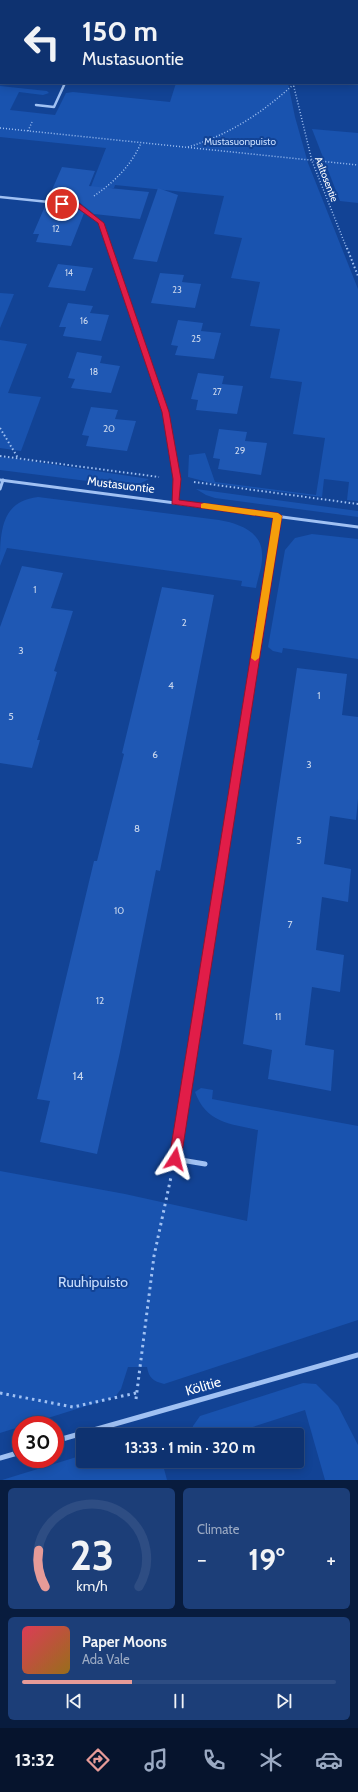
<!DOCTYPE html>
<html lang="en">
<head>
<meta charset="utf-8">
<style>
	:root { --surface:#0e3270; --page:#1c3e78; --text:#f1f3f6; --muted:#9baac3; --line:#2e4d83; --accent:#e69b98 }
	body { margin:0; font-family:Cabin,sans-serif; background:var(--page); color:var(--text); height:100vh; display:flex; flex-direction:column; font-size:15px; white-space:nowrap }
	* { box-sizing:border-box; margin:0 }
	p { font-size:13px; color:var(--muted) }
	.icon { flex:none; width:22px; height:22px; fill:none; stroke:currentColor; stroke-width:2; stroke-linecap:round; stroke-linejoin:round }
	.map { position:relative; height:1480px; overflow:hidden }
	.drawer { display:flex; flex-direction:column; gap:8px; padding:8px; background:#081c3e; flex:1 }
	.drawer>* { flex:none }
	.guide { position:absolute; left:0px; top:0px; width:358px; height:84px; box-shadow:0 2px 10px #0003,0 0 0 1px var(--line); background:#0e3270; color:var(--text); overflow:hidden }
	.speed { position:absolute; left:12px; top:1416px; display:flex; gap:8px; font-size:20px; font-weight:700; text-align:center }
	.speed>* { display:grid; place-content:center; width:52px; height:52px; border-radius:50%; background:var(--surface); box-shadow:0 2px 10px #0003,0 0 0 1px var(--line); line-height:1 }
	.speed .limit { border:6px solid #d22; background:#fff; color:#111 }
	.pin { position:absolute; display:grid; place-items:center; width:34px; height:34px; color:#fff; margin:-17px; border:2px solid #fff; border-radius:50%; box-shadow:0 1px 4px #0007 }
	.me { position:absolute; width:44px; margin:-22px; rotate:9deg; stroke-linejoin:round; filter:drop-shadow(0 0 3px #0008) }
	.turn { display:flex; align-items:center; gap:14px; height:84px; padding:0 16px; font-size:18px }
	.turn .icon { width:52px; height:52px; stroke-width:2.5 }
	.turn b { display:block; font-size:28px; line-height:34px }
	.big { font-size:30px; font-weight:700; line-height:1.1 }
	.drawer .card { flex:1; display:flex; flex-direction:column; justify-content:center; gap:6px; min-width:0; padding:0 14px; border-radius:6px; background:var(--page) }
	.drawer .dial { align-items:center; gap:0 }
	.dial svg { height:104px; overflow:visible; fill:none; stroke:var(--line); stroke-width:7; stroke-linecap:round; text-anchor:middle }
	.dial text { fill:var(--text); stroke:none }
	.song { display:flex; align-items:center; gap:12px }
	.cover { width:48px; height:48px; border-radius:6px; background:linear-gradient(135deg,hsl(350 70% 55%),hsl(40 70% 35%)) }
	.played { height:4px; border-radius:2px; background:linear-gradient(90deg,var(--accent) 35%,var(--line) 35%) }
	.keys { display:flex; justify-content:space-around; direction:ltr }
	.heat { display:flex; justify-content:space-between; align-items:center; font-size:22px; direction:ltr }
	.drawer .tiles { flex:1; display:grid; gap:8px; grid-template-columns:1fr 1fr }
	.card:last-child { grid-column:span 2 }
	.trip { position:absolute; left:76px; top:1428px; width:228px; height:40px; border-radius:4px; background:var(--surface); box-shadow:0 2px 10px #0003,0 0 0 1px var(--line); font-weight:700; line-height:40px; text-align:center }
	.tab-bar { display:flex; height:64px; justify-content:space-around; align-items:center; background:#06142d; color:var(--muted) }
	.tab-bar .icon { width:28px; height:28px }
	.tab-bar .active { color:var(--accent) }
	.tab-bar b { font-size:18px; color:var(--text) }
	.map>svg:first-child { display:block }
	.green { fill:#1953af }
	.building { fill:#1f58b4 }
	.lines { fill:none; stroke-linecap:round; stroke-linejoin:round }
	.path-far2 { stroke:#a0c1f3; stroke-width:1.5; stroke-dasharray:1 2; stroke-linecap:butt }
	.path-far1 { stroke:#a0c1f3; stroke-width:2; stroke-dasharray:1.5 2.5; stroke-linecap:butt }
	.path { stroke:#a0c1f3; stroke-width:3; stroke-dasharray:2.5 4; stroke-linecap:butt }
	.street-far3 { stroke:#a0c1f3; stroke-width:2.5 }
	.street-far2 { stroke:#a0c1f3; stroke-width:3 }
	.street-far1 { stroke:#a0c1f3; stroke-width:4 }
	.street { stroke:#a0c1f3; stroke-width:5 }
	.route { fill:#e11d48; stroke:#92132f }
	.slow { fill:#f59e0b }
	.labels { text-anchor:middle; stroke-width:4; stroke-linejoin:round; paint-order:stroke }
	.far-number-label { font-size:9px; fill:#c7d5ec }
	.far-park-label { font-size:10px; fill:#c8ddfd; stroke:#124395 }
	.far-street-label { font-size:10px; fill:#fff; stroke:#124395 }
	.number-label { font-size:10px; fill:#c7d5ec }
	.street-label { font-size:12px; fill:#fff; stroke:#124395 }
	.near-number-label { font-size:12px; fill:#c7d5ec }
	.near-park-label { font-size:14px; fill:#c8ddfd; stroke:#124395 }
	.near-street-label { font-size:14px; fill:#fff; stroke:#124395 }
</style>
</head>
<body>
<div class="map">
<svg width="358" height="1480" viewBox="0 0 358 1480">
	<rect width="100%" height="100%" fill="#124395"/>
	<!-- green -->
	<g class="green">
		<polygon points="176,83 288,83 295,117 308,163 358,289 358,501 347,500 349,482 324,479 322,497 211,483 188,477 189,455 205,453 215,482 316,495 325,438 293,434 302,382 270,378 280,329 250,326 260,282 231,278 242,238 214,234 224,196 115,185 114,188 88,194 106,148 0,137 0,86 47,91 49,93 43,95 19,92 10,110 55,115 66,93 73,92 170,102"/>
		<polygon points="312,129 358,133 358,203 340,201"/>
		<polygon points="0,293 14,294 0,328"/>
		<polygon points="0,340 27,344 8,393 41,397 21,451 0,448"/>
		<polygon points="0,457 17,459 149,479 141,483 119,485 0,470"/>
		<polygon points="196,489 358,511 358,517 215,498 206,495"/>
		<path d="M38,497L219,520C237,523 262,531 262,554C263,565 258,577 256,588L241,586L242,581L7,548L0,566C0,534 0,501 38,497Z"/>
		<polygon points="312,534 358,539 358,659 283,648 282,653 273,651 268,647 285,550 295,538"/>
		<path d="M201,1088L213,1090L212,1099L358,1126V1320L164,1384C153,1381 149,1378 147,1367H128L121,1389L115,1397L0,1433V1171L125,1194L247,1221L258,1130C231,1124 206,1123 195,1092Z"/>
		<polygon points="303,1383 316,1384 338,1406 358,1445 358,1480 325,1480 305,1410 228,1435 191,1435 193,1426 200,1416"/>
		<polygon points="83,1455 83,1461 159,1461 163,1465 167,1480 2,1480"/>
	</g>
	<!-- building -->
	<g class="building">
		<polygon points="62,167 95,171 89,186 149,192 140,219 94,214 79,202 48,199"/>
		<polygon points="158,188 178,195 157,262 133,259"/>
		<polygon points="46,204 77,208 84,213 71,246 36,242 39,234 33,234"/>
		<polygon points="58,264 93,268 85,291 48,287"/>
		<polygon points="160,273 184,275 182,282 201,284 195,308 151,303"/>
		<polygon points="68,303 93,306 90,313 109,315 101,341 63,336 66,327 59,327"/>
		<polygon points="178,320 203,323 201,331 221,333 214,359 175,355 178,346 171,345"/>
		<polygon points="77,352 102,356 100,363 120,366 111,393 71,388 75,379 68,378"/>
		<polygon points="198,373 224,376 222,384 243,386 237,414 196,410 198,400 191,399"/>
		<polygon points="91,407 118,410 115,419 136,421 127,451 86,446 89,436 82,435"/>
		<polygon points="219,429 247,432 245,441 267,443 261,475 218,469 220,459 213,458"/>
		<polygon points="22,566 63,573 51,608 73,611 54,671 57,672 37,740 40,740 32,768 0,763 0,627"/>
		<polygon points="162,587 214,595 160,871 156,870 120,1052 97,1154 40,1142 50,1101 37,1099 94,861 97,861 124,754 122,753"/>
		<polygon points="297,668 347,674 342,715 358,717 358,799 356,820 330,816 324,864 351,869 348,902 322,897 316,950 344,955 340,992 312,987 305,1045 334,1050 331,1091 268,1079 272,1050 243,1044 276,808"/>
	</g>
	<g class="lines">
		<!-- path-far2 -->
		<g class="path-far2">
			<polyline points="293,83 312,161 347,249"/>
			<polyline points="0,128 358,165"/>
			<polyline points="28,131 32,122"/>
			<path d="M188,147C229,135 262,113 294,84"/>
			<path d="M94,196C114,182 131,166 141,143"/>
		</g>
		<!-- path-far1 -->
		<g class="path-far1">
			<polyline points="347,248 358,276"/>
			<polyline points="0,428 18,458"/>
			<polyline points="0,456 159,477"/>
			<polyline points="194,482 358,504"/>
		</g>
		<!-- path -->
		<g class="path">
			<polyline points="0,1393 73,1407 136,1393"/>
			<polyline points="136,1399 154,1256 171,1177"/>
		</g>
		<!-- street-far3 -->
		<g class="street-far3">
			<polyline points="36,105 54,107 65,83"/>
			<polyline points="0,197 78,205 101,223 110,249"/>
		</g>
		<!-- street-far2 -->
		<g class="street-far2">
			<polyline points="109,248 166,413 177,479 175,502"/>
			<polyline points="0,480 358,527"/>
			<polyline points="0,489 3,480"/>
			<polyline points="270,565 278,516"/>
		</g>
		<!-- street-far1 -->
		<polyline class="street-far1" points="206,967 270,564"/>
		<!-- street -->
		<g class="street">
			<polyline points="205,1164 175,1159 206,966"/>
			<polyline points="55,1441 358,1355"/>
			<polyline points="0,1458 21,1452"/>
		</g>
	</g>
	<!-- route -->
	<polygon class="route" points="62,202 80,204 104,223 169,412 181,479 179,500 278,513 282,516 181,1159 179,1163 175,1165 171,1163 169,1159 273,518 172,504 173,479 162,412 98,223 76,207 60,205 59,204"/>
	<!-- slow -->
	<polygon class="slow" points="204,503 278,513 282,516 259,658 255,661 251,658 273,518 201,508 201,504"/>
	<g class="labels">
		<!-- far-number labels -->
		<g class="far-number-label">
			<text x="56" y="232">12</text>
			<text x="69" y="276">14</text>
			<text x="177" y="293">23</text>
			<text x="84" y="324">16</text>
			<text x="196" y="342">25</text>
			<text x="94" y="375">18</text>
			<text x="217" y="395">27</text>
		</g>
		<!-- far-park labels -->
		<g class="far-park-label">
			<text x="240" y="145">Mustasuonpuisto</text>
		</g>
		<!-- far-street labels -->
		<g class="far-street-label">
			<text transform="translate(327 179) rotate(69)" y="4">Aaltosentie</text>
		</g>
		<!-- number labels -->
		<g class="number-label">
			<text x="109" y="432">20</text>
			<text x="240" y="454">29</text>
			<text x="35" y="593">1</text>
			<text x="184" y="626">2</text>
			<text x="21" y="654">3</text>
			<text x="171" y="689">4</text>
			<text x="319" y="699">1</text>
			<text x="11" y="720">5</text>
			<text x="155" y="758">6</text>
			<text x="309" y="768">3</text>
			<text x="137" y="832">8</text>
			<text x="299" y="844">5</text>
			<text x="119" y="914">10</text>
			<text x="290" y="928">7</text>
			<text x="100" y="1004">12</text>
			<text x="278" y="1020">11</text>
		</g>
		<!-- street labels -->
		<g class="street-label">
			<text transform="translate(121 485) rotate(7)" y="4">Mustasuontie</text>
		</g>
		<!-- near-number labels -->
		<g class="near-number-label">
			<text x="78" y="1080">14</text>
		</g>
		<!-- near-park labels -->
		<g class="near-park-label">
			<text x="93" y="1287">Ruuhipuisto</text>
		</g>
		<!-- near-street labels -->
		<g class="near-street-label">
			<text transform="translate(203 1386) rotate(-16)" y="5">Kölitie</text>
		</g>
	</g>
</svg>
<div class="speed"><div class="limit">30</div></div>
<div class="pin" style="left:62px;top:204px;background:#d93025"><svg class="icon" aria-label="arrive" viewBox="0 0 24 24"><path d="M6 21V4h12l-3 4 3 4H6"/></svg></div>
<svg class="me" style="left:175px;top:1159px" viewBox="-20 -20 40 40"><path d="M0-17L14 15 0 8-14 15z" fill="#e11d48" stroke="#fff" stroke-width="4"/></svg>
<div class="trip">13:33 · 1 min · 320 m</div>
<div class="guide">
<div class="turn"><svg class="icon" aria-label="left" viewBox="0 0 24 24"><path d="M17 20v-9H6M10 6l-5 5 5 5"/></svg><div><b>150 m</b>Mustasuontie</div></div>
</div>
</div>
<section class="drawer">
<div class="tiles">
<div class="card dial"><svg viewBox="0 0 100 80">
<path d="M14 69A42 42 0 1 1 86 69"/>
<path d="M14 69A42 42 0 0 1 9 41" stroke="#e69b98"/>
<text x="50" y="56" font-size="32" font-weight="700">23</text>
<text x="50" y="72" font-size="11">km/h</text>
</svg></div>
<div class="card"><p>Climate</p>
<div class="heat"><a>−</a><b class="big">19°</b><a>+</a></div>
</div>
<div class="card">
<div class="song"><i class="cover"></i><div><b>Paper Moons</b><p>Ada Vale</p></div></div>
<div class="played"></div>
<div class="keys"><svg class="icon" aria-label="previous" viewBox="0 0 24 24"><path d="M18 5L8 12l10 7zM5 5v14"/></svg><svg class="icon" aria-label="pause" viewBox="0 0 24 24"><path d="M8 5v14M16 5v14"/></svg><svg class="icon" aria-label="next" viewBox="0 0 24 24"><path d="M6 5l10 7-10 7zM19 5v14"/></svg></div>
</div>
</div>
</section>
<nav class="tab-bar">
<b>13:32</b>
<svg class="icon active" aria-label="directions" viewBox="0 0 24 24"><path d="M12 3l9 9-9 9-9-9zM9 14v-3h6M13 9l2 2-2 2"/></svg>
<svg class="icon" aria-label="music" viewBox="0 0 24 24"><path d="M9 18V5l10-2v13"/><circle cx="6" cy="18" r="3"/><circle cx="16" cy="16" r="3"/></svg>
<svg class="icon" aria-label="phone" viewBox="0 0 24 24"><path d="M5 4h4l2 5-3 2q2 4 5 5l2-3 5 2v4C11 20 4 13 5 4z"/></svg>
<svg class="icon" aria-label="climate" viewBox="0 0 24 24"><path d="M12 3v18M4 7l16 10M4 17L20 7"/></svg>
<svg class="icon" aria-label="car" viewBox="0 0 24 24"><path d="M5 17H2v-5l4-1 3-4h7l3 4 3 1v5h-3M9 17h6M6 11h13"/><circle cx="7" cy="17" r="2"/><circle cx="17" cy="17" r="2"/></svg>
</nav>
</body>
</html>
